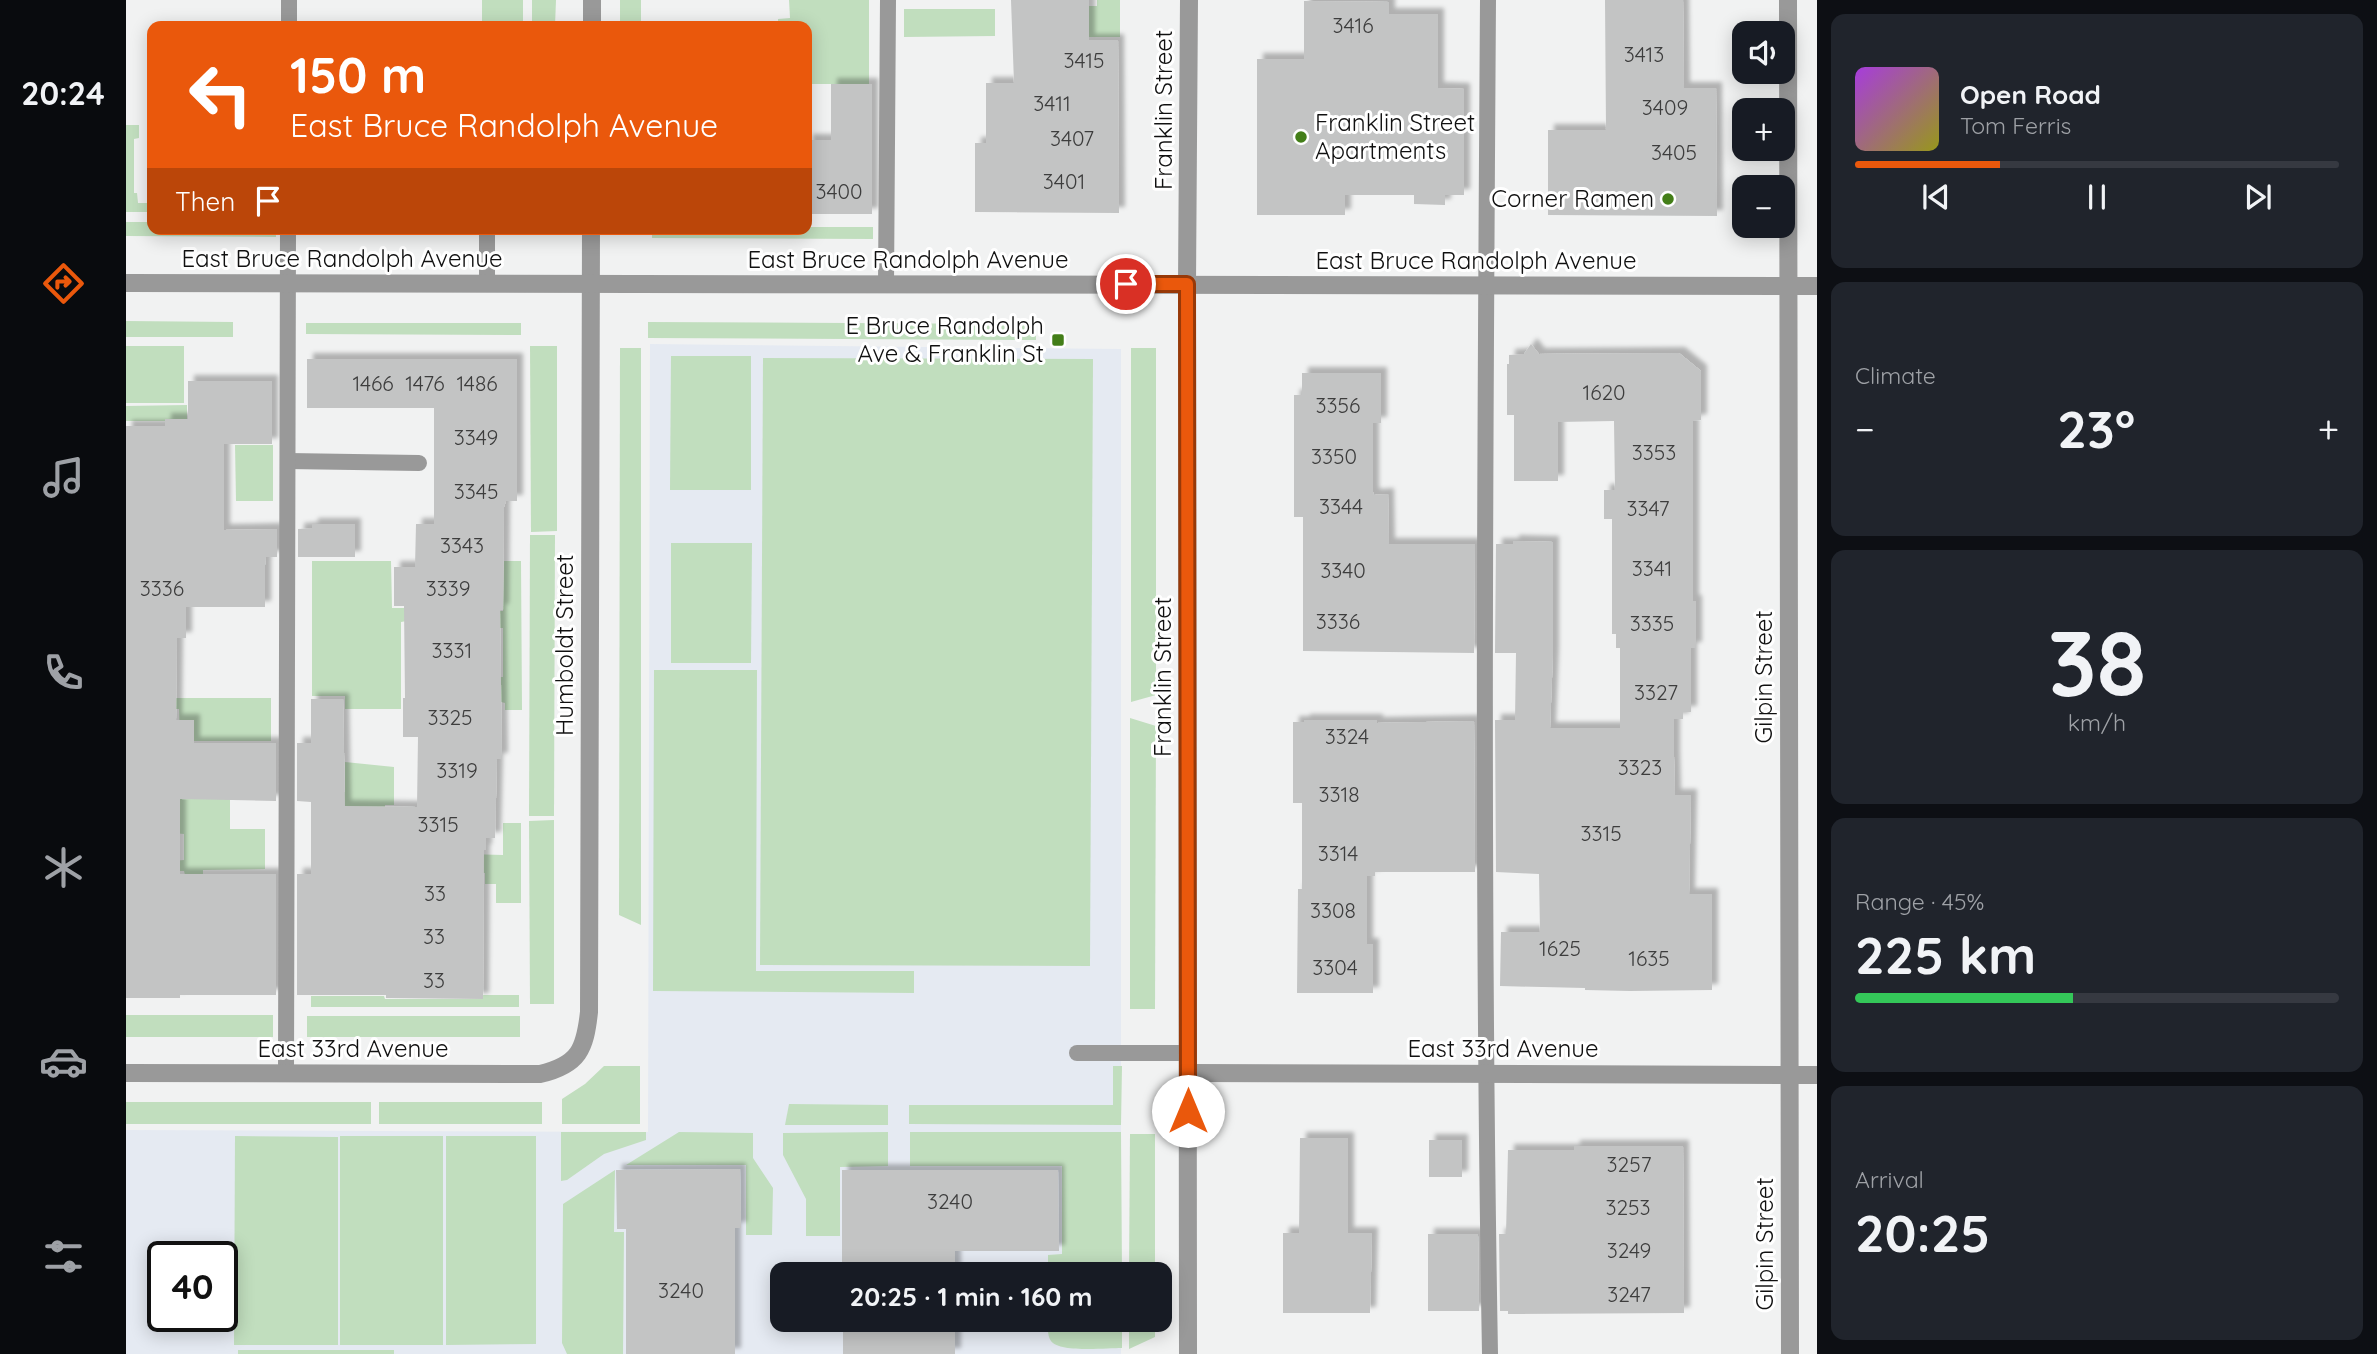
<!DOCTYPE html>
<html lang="en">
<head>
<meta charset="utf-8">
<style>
	:root { --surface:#171b24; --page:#20242c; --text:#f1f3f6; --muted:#9ea1a6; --line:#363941; --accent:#ea580c }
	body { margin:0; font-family:Quicksand,sans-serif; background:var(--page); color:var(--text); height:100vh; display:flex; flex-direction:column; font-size:26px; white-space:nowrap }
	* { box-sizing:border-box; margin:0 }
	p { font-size:23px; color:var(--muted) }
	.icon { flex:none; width:38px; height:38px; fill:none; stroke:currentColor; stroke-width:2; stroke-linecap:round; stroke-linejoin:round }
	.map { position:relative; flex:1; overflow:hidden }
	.drawer { display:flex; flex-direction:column; gap:14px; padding:14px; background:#0d0f14; width:560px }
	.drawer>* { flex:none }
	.top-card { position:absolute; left:21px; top:21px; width:665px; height:214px; border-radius:14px; box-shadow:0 4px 18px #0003; background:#ea580c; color:#fff; overflow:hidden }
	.controls { position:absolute; left:1606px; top:21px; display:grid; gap:14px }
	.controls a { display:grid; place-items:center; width:63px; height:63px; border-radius:14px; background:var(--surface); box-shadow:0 4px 18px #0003; font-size:35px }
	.speed { position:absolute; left:21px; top:1241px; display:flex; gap:14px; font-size:35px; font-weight:700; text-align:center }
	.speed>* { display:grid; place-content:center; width:91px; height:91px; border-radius:50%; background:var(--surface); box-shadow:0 4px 18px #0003; line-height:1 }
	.speed .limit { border:4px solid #111; border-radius:10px; background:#fff; color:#111 }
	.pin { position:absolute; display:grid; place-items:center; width:60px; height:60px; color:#fff; margin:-30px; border:4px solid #fff; border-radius:50%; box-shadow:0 2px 7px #0007 }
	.me { position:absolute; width:77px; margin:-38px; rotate:0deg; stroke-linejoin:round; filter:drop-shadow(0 0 5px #0008) }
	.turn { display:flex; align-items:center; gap:24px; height:147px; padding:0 28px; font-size:32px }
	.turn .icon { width:91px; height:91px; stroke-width:2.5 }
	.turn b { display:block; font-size:49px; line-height:60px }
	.then { display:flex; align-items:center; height:66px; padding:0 28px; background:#0003; gap:14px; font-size:26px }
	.big { font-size:52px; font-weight:700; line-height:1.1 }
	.drawer .tile { flex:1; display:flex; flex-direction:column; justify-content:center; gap:10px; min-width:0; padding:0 24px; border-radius:14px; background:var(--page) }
	.drawer .dial { align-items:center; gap:0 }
	.dial b { font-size:91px; line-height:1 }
	.song { display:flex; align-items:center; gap:21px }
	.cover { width:84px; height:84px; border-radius:10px; background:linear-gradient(135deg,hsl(280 70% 55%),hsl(60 70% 35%)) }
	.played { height:7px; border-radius:4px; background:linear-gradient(90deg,var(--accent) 30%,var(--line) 30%) }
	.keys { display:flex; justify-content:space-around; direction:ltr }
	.heat { display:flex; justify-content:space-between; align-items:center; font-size:38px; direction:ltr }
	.charge { height:10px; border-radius:5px; background:linear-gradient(90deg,#34c759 45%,var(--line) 0) }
	.trip { position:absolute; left:644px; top:1262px; width:402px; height:70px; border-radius:14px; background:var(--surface); box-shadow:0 4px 18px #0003; font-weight:700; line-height:70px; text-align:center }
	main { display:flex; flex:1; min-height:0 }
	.dock { display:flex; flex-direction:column; width:126px; justify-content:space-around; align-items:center; background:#090b0e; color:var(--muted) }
	.dock .icon { width:49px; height:49px }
	.dock .current { color:var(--accent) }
	.dock b { font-size:32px; color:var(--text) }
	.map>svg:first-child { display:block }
	.built { fill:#e5eaf2; fill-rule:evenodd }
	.green { fill:#c1debe }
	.building { fill:#c3c4c4; filter:url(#shadow) }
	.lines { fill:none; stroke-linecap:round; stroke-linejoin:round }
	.service { stroke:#999; stroke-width:16 }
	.minor { stroke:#999; stroke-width:18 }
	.tertiary { stroke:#999; stroke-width:18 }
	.route-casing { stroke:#983908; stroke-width:18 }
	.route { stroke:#ea580c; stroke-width:12 }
	.poi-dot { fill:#437e18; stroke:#fff; stroke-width:2.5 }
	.labels { text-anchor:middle; stroke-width:6; stroke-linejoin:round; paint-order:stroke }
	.number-label { font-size:21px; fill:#3d3d3d }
	.street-label { font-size:24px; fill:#101010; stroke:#fff }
	.poi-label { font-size:24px; fill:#101010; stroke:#fff; text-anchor:end }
</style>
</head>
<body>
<main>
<nav class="dock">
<b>20:24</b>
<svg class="icon current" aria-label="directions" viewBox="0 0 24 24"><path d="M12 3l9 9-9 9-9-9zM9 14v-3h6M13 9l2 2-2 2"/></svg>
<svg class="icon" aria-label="music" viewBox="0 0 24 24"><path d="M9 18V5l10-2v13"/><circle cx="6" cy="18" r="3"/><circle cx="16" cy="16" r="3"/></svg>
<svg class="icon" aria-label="phone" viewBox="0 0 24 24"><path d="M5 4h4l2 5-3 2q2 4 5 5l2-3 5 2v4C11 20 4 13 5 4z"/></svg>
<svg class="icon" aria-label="climate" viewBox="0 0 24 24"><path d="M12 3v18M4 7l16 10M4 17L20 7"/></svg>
<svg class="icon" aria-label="car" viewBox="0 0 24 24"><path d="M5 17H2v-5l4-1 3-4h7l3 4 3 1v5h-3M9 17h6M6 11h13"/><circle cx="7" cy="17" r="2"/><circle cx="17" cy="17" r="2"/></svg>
<svg class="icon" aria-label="filters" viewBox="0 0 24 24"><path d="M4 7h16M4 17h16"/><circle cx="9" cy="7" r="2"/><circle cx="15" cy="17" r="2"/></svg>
</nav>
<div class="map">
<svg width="1691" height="1354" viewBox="0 0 1691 1354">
	<defs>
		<filter id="shadow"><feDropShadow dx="6" dy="-6" stdDeviation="2" flood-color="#0004"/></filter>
	</defs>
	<rect width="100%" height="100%" fill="#f1f2f2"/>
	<!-- built -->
	<path class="built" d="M524,344L995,349V1274H656V1320H995V1354H0V1130L522,1132ZM37,1256H96V1316H37Z"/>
	<!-- green -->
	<g class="green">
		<rect x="356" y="0" width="41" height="26"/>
		<polygon points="406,0 430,0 429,26 406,26"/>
		<rect x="494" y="0" width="21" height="26"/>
		<polygon points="663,0 743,0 743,84 681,84 681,26 652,26 652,19 664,18"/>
		<polygon points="971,0 994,0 994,37 905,37 909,6 971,6"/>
		<polygon points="778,9 869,9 869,36 778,37"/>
		<polygon points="0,125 13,125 13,138 8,139 8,193 11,193 12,203 26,203 26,212 0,212"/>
		<polygon points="0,222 26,222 26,229 150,229 150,237 0,236"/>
		<polygon points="681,227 747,227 747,239 526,238 526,229 681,229"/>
		<polygon points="0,321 107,322 107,337 0,337"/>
		<polygon points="522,322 910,324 910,340 522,338"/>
		<polygon points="180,323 395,323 395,335 180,334"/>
		<rect x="0" y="346" width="58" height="57"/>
		<polygon points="404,346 431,346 431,531 405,532"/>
		<polygon points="494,348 515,348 515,925 493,915"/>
		<polygon points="1005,348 1030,348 1030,695 1005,702"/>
		<polygon points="545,356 625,356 625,490 544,490"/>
		<polygon points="637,358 967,359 964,966 634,965"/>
		<polygon points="61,405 61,470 39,421 0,421 0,406"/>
		<polygon points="109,445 147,445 147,501 110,501"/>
		<polygon points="404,535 429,535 428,816 403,816"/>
		<polygon points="545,543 626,543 625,663 545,663"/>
		<polygon points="186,561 265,561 266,608 281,608 281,621 275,622 275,709 219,709 219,696 186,696"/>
		<polygon points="378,561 395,561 396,710 379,710 379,703 280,677 377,677 377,628 351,628 284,611 377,611"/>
		<polygon points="528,670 631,670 630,971 788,971 788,993 527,991"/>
		<polygon points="0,698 145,698 145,741 54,741 53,709 0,709"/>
		<polygon points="1004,718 1030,726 1029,1009 1004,1009"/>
		<polygon points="219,762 268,767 268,805 259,805 259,808 185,808 185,792 219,792"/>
		<polygon points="52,772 104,783 104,829 139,829 139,869 77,870 77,874 59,875 58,871 46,871 46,861 58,860 58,834 47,833"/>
		<polygon points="428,820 428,1004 404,1004 403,821"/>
		<polygon points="377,823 395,823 395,903 370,903 370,884 359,884 359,873 328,872 341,854 377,855"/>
		<polygon points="357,995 393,995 393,1007 185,1007 185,996 258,996 259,999 357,999"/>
		<rect x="0" y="1015" width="147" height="22"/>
		<rect x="181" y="1016" width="213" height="21"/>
		<polygon points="478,1066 514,1066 514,1124 436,1124 436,1099 459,1084"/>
		<polygon points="987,1066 996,1066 995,1125 783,1124 783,1105 987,1105"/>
		<rect x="0" y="1102" width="245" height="22"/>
		<rect x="253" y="1102" width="163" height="22"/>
		<polygon points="663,1104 762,1105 762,1125 659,1125"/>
		<polygon points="520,1132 520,1140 478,1154 441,1180 435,1181 435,1132"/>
		<polygon points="553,1132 627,1133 627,1158 647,1188 646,1235 620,1235 620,1165 500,1165"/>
		<polygon points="762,1132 762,1166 714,1167 714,1236 680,1236 680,1199 657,1155 657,1133"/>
		<polygon points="995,1132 996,1274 922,1274 922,1255 936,1254 936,1166 784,1166 784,1132"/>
		<polygon points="1004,1134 1029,1134 1029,1274 1003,1274"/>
		<polygon points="109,1136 212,1137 212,1345 108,1345"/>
		<rect x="214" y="1136" width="103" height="209"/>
		<polygon points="320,1136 410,1136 410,1344 320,1345"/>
		<polygon points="489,1170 488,1232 498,1232 497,1354 441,1354 436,1343 437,1204"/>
		<path d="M922,1320H996V1348C980,1348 934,1353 925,1341C921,1335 922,1327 922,1320Z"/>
		<polygon points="1003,1320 1029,1320 1029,1337 1003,1349"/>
		<rect x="112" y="1350" width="156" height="4"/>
	</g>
	<!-- building -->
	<g class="building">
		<polygon points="885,0 963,0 963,40 992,40 993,213 849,212 849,143 860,143 860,83 888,83"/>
		<polygon points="1479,0 1557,0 1558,88 1590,88 1591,216 1422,215 1422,130 1480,130"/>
		<polygon points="1178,1 1263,2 1263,14 1312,14 1312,88 1338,89 1338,195 1319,195 1319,205 1288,204 1288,195 1219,195 1219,215 1131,215 1131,59 1178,59"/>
		<polygon points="705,84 746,84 746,214 681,214 681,140 705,140"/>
		<polygon points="1405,344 1413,354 1553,353 1575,371 1575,420 1567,421 1567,601 1570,601 1570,648 1565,648 1565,712 1557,712 1557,719 1548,719 1548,757 1549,795 1565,795 1563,894 1586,894 1586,990 1504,991 1459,990 1459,988 1374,986 1375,932 1414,932 1413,874 1370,872 1369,720 1389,720 1390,653 1369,653 1370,544 1387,544 1387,541 1427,542 1427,653 1424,728 1494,728 1494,648 1490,648 1490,634 1486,634 1486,519 1478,519 1478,490 1489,490 1488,421 1432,422 1432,481 1388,481 1388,415 1381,415 1381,364 1383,364 1383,355 1398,354"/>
		<polygon points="181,359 391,359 391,501 380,501 378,507 377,610 374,610 376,759 371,759 369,838 360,838 360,850 358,850 357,999 260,998 260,995 171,995 171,874 185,874 185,802 171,801 171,743 185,743 185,699 217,699 219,806 291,807 292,737 277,737 277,698 279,698 278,606 268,606 268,567 289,567 290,524 308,524 308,408 181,408"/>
		<polygon points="1176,373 1255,373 1255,423 1247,423 1247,492 1248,495 1262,494 1263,544 1349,544 1348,653 1177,651 1177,517 1168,517 1168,395 1176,395"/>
		<polygon points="62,381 146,381 146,444 98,444 98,530 151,529 151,557 140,557 139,565 139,607 60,607 60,638 51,638 50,720 68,720 68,743 150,743 150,801 54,799 54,874 150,874 150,995 54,995 54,998 0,998 0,426 39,426 39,419 62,419"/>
		<polygon points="186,524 229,524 229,557 172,557 172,529 186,528"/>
		<polygon points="1178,720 1251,720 1251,723 1348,721 1349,872 1249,872 1249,876 1241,876 1241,944 1247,944 1247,993 1171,993 1172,889 1176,889 1176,803 1167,803 1167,722 1178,722"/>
		<polygon points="1174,1138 1222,1138 1222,1233 1246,1233 1244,1313 1157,1313 1157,1233 1173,1233"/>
		<rect x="1303" y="1140" width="33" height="37"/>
		<polygon points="1448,1146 1557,1146 1558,1313 1382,1314 1382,1311 1374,1311 1373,1234 1380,1234 1382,1150 1448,1150"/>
		<polygon points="614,1169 615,1228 609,1228 609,1354 500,1354 500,1229 491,1229 490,1170"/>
		<polygon points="716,1170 932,1170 933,1251 829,1251 829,1274 716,1274"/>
		<polygon points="1302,1234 1352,1234 1353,1311 1302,1311"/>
		<rect x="717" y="1320" width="112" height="34"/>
	</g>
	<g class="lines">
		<!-- service -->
		<g class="service">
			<path d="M1362,0C1359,451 1356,903 1364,1354"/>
			<polyline points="163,26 163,0"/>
			<polyline points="361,229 361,284"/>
			<polyline points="760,285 762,0"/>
			<polyline points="162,461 293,463"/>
			<polyline points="951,1053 1062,1053"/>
			<polyline points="160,1073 162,229"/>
		</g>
		<!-- minor -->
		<g class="minor">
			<polyline points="1662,0 1664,1354"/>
			<polyline points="466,26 466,0"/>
			<path d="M0,1073L414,1074C453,1065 459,1049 463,1012L465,229"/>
			<polyline points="1062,1073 1691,1075"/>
		</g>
		<!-- tertiary -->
		<g class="tertiary">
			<polyline points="0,283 1691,286"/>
			<polyline points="1062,1354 1061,284 1063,0"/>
		</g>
	</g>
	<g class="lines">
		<defs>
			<polyline id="route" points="1000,284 1061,284 1062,1111"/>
		</defs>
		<!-- route casing -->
		<use href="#route" class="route-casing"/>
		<!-- route -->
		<use href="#route" class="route"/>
	</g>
	<!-- markers -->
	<g class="poi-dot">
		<circle cx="1175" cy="137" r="7"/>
		<circle cx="1542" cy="199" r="7"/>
		<rect x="925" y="333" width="14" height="14" rx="3.5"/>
	</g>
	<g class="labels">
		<!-- number labels -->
		<g class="number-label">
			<text x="1227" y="33">3416</text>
			<text x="1518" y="62">3413</text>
			<text x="958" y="68">3415</text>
			<text x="926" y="111">3411</text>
			<text x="1539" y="115">3409</text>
			<text x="946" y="146">3407</text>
			<text x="1548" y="160">3405</text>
			<text x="938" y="189">3401</text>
			<text x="713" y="199">3400</text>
			<text x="247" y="391">1466</text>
			<text x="299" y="391">1476</text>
			<text x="351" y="391">1486</text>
			<text x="1478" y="400">1620</text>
			<text x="1212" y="413">3356</text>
			<text x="350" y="445">3349</text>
			<text x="1528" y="460">3353</text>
			<text x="1208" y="464">3350</text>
			<text x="350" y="499">3345</text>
			<text x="1215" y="514">3344</text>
			<text x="1522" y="516">3347</text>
			<text x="336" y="553">3343</text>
			<text x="1526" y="576">3341</text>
			<text x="1217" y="578">3340</text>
			<text x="36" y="596">3336</text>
			<text x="322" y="596">3339</text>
			<text x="1212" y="629">3336</text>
			<text x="1526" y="631">3335</text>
			<text x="326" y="658">3331</text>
			<text x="1530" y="700">3327</text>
			<text x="324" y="725">3325</text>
			<text x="1221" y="744">3324</text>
			<text x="1514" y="775">3323</text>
			<text x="331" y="778">3319</text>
			<text x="1213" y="802">3318</text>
			<text x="312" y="832">3315</text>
			<text x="1475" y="841">3315</text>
			<text x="1212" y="861">3314</text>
			<text x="309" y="901">33</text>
			<text x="1207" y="918">3308</text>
			<text x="308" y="944">33</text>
			<text x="1434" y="956">1625</text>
			<text x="1523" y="966">1635</text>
			<text x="1209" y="975">3304</text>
			<text x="308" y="988">33</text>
			<text x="1503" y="1172">3257</text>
			<text x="824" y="1209">3240</text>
			<text x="1502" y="1215">3253</text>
			<text x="1503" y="1258">3249</text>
			<text x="555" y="1298">3240</text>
			<text x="1503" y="1302">3247</text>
		</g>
		<!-- street labels -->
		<g class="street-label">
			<text transform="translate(1038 110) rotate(-90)" y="8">Franklin Street</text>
			<text x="216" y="267">East Bruce Randolph Avenue</text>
			<text x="782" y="268">East Bruce Randolph Avenue</text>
			<text x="1350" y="269">East Bruce Randolph Avenue</text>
			<text transform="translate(439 645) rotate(-90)" y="8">Humboldt Street</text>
			<text transform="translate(1037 677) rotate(-90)" y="8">Franklin Street</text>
			<text transform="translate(1638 677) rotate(-90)" y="8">Gilpin Street</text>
			<text x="227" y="1057">East 33rd Avenue</text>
			<text x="1377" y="1057">East 33rd Avenue</text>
			<text transform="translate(1639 1244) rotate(-90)" y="8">Gilpin Street</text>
		</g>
		<!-- poi labels -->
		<g class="poi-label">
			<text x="1189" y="131" text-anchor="start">Franklin Street<tspan x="1189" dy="28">Apartments</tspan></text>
			<text x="1528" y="207">Corner Ramen</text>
			<text x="918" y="334">E Bruce Randolph<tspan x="918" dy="28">Ave &amp; Franklin St</tspan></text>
		</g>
	</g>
</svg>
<div class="controls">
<a><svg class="icon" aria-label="sound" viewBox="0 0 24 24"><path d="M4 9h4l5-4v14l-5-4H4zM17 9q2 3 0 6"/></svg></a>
<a>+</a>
<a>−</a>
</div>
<div class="speed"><div class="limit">40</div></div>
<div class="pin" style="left:1000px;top:284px;background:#d93025"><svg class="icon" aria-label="arrive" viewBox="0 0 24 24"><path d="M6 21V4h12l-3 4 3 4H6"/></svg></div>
<svg class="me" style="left:1062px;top:1111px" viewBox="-20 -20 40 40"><circle r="19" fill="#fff"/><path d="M0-13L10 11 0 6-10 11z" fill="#ea580c"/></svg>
<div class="trip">20:25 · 1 min · 160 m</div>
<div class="top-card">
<div class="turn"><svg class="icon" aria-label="left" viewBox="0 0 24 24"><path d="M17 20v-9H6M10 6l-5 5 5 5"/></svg><div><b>150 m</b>East Bruce Randolph Avenue</div></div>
<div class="then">Then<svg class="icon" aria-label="arrive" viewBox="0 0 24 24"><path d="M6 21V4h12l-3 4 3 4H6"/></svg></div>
</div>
</div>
<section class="drawer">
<div class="tile">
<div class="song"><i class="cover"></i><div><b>Open Road</b><p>Tom Ferris</p></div></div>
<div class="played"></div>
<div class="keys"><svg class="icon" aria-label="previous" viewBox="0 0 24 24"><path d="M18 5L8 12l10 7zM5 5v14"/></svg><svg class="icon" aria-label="pause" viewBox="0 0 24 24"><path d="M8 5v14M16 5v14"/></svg><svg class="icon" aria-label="next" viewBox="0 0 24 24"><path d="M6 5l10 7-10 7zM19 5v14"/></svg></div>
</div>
<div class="tile"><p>Climate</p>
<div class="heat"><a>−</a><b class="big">23°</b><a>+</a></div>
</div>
<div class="tile dial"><b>38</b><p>km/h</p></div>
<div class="tile"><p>Range · 45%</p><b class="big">225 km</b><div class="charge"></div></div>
<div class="tile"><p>Arrival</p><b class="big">20:25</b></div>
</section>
</main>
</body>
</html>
